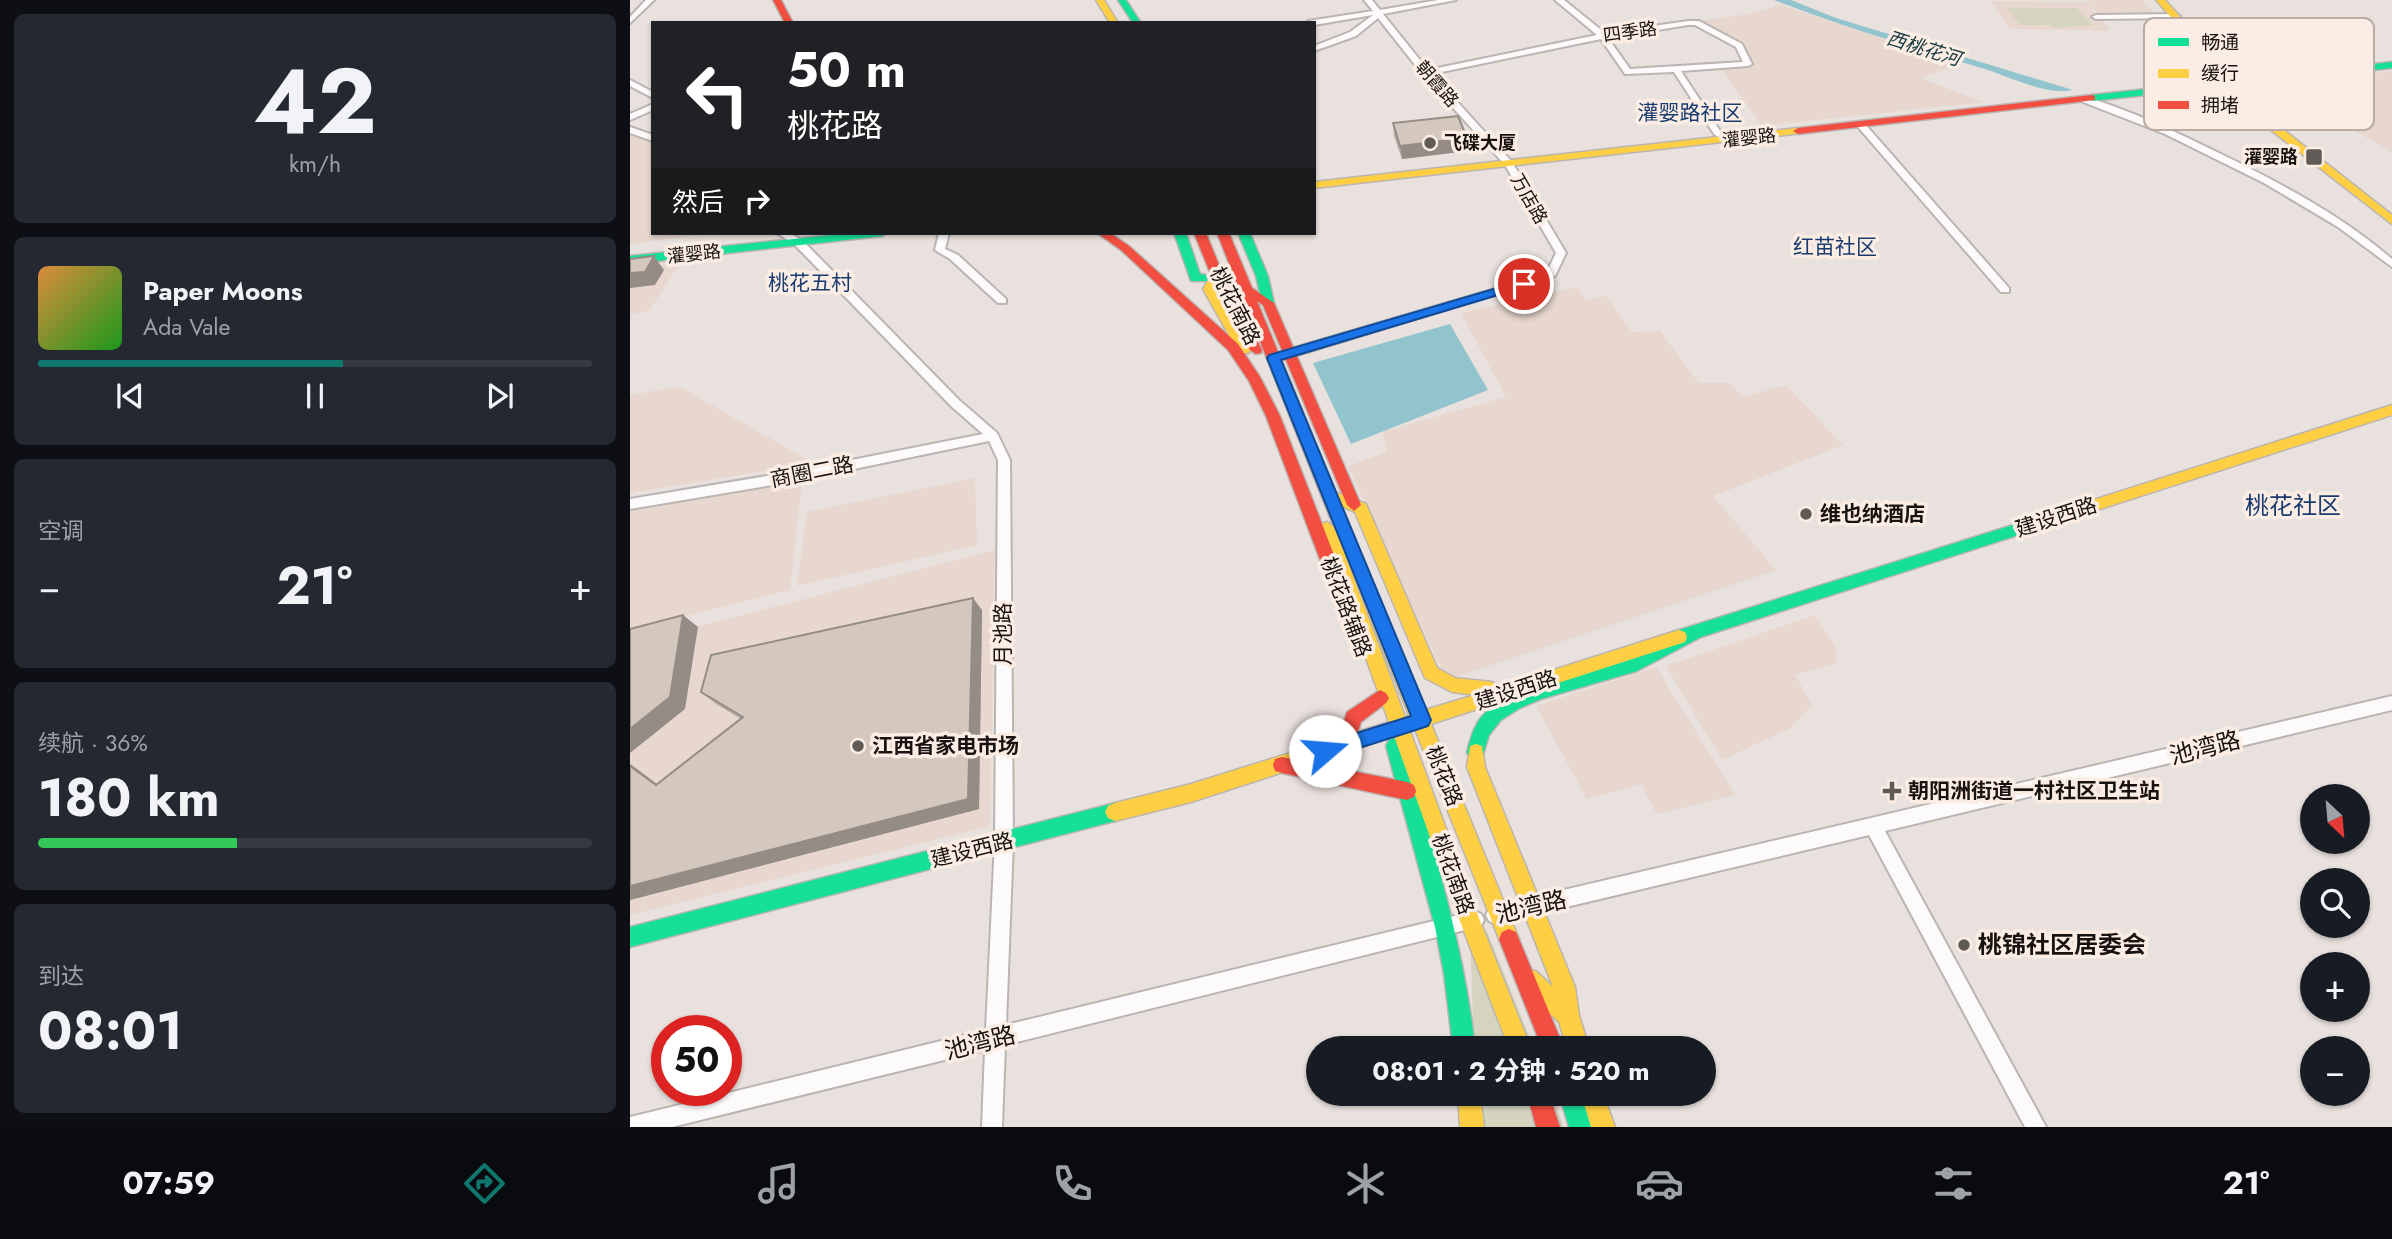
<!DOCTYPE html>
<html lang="zh">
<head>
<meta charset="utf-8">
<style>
	:root { --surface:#171b24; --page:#242831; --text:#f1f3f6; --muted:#9ea1a6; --line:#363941; --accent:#0f766e }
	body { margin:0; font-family:Jost,"Noto Sans SC",sans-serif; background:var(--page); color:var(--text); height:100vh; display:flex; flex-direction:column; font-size:26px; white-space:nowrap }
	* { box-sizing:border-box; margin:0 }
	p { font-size:23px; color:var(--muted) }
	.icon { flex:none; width:38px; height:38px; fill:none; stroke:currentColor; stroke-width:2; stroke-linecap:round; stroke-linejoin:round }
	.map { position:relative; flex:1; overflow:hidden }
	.side { display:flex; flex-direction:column; gap:14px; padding:14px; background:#0d0f14; width:630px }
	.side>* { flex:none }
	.top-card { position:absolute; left:21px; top:21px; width:665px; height:214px; border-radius:0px; box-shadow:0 2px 5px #0004; background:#202124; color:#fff; overflow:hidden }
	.needle { width:46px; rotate:154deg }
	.fabs { position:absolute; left:1670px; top:784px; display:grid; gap:14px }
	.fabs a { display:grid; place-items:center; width:70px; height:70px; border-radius:50%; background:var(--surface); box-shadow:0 2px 5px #0004; font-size:35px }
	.speed { position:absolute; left:21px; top:1015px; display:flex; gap:14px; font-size:35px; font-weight:700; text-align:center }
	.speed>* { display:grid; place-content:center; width:91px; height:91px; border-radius:50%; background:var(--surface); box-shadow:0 2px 5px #0004; line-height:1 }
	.speed .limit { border:10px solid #d22; background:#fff; color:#111 }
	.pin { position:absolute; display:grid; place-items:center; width:60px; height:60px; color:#fff; margin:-30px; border:4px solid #fff; border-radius:50%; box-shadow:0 2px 7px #0007 }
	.me { position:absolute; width:77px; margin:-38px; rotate:72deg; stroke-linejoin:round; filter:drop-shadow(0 0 5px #0008) }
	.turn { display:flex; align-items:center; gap:24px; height:147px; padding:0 21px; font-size:32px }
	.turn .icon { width:91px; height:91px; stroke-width:2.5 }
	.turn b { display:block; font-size:49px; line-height:60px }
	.then { display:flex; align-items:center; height:66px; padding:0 21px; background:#0003; gap:14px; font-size:26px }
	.big { font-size:52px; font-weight:700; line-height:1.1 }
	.side .tile { flex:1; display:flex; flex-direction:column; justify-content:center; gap:10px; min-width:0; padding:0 24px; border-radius:10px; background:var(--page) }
	.side .dial { align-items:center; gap:0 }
	.dial b { font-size:91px; line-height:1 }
	.song { display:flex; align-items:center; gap:21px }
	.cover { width:84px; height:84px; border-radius:10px; background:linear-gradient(135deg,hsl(30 70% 55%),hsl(120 70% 35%)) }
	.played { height:7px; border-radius:4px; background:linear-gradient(90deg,var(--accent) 55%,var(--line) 55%) }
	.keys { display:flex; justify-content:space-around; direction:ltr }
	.heat { display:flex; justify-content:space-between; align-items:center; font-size:38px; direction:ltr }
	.charge { height:10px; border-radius:5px; background:linear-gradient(90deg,#34c759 36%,var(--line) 0) }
	.trip { position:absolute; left:676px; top:1036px; width:410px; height:70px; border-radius:35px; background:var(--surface); box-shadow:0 2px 5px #0004; font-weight:700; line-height:70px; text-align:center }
	.tab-bar { display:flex; height:112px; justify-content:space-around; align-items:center; background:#090b0e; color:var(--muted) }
	.tab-bar .icon { width:49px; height:49px }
	.tab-bar .current { color:var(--accent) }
	.tab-bar b { font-size:32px; color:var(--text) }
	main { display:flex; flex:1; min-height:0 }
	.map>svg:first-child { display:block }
	.built { fill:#e7d7ce }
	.green { fill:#d5d4bf }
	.water { fill:#92c4cd }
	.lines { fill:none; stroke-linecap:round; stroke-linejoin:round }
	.street-casing { stroke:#bbb5b2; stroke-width:4 }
	.fast-casing { stroke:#bbb5b2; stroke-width:3 }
	.slow-casing { stroke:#bbb5b2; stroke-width:3 }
	.jam-casing { stroke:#bbb5b2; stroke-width:3 }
	.street { fill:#fcfafa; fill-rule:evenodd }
	.fast { fill:#16e098; fill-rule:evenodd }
	.slow { fill:#ffcf43; fill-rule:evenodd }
	.jam { fill:#f24e42; fill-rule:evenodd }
	.wall { fill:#b6aca3 }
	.shaded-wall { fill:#948c85 }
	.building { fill:#d4c8be; stroke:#948c85; stroke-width:2 }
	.route { fill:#1a73e8; stroke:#114b97; stroke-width:2 }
	.poi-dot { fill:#615b58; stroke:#fcede4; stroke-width:2.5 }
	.labels { text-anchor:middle; stroke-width:7; stroke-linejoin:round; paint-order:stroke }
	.far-street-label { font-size:18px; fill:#181310; stroke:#fcede4 }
	.far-poi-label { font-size:18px; font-weight:bold; fill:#181310; stroke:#fcede4; text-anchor:start }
	.far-water-label { font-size:19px; font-style:italic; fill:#163a41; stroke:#fcede4 }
	.far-quarter-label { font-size:21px; fill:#183b70; stroke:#fcede4 }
	.street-label { font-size:21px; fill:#181310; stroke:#fcede4 }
	.poi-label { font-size:21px; font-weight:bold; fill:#181310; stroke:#fcede4; text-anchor:start }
	.quarter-label { font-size:24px; fill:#183b70; stroke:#fcede4 }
	.near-street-label { font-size:24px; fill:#181310; stroke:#fcede4 }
	.near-poi-label { font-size:24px; font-weight:bold; fill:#181310; stroke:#fcede4; text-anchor:start }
	.key { fill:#fcede4; stroke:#b8aca4; stroke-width:2 }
	.key-label { font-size:19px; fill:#181310 }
</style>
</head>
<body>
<main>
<section class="side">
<div class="tile dial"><b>42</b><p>km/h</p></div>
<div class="tile">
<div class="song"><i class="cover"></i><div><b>Paper Moons</b><p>Ada Vale</p></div></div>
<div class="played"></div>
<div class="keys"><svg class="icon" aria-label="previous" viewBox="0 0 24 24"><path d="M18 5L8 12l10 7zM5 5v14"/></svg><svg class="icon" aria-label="pause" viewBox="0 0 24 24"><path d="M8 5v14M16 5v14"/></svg><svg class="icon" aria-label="next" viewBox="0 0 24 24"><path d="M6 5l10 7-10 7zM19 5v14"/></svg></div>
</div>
<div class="tile"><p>空调</p>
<div class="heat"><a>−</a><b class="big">21°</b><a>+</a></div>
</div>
<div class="tile"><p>续航 · 36%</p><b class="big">180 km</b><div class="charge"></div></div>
<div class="tile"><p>到达</p><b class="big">08:01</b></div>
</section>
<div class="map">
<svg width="1762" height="1127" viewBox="0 0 1762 1127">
	<rect width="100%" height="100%" fill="#e9e1dd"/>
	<!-- built -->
	<g class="built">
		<polygon points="1457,0 1512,0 1525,14 1468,13"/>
		<polygon points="1360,1 1457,2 1481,31 1380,29"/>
		<polygon points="1151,5 1331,64 1290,78 1353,102 1132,126 1087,63 1120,60 1069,21 1119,14"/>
		<polygon points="1762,71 1762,152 1642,84"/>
		<polygon points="0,134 23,141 23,233 85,233 0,244"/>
		<polygon points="52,260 19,311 0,314 0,266"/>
		<polygon points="948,287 956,300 977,296 1002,332 1030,331 1069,383 1100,383 1113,397 1156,385 1213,445 1083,496 1146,570 816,680 718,466 757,452 752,432 876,397 831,313"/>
		<polygon points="49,387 50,387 183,463 0,493 0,395"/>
		<polygon points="345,478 347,545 167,586 177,512"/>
		<polygon points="172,481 160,590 0,630 0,511"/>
		<polygon points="365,550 360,826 0,915 0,644"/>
		<polygon points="1185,615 1205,645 1207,663 1165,675 1182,705 1161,728 1092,760 1036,666"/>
		<polygon points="1026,667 1105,795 1027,814 1011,784 957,799 906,706"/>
	</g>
	<!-- green -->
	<g class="green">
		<polygon points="1377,8 1447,8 1463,25 1423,28 1420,25 1390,25"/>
		<polygon points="857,931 904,1048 844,1048 840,934"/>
		<polygon points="849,1094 922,1094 934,1127 854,1127"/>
	</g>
	<!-- water -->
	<g class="water">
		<path d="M1144,0H1161L1206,18L1443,90C1419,96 1379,77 1355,69C1284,48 1213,27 1144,0Z"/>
		<polygon points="820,324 858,390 721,444 683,363"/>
	</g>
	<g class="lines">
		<defs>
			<g id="street">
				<polygon points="16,0 24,0 0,23 0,17"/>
				<path d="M734,0H742L750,10L808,0H826L753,14L798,70L967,35L925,0H934L975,33L1058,21H1069L1112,44L1122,64L1118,66L1051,71L1092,134L1088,137L1084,134L1044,72L995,74L971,39L802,74L882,162L936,253L925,276L651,360L645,356L647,353L916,274L926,253L875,165L793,75L748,18L726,36L684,51V46L720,32L743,15L684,25L678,21L743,11ZM1058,25H1065L1106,47L1113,62L1000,69L978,38Z"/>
				<polygon points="1546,14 1550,16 1549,18 1466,19 1462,17 1466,15"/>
				<polygon points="0,80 23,92 23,98 0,86"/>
				<path d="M1456,97C1502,111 1546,132 1589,153C1650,183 1710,214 1762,259V267L1708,227L1634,183L1535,134L1453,102V98Z"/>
				<polygon points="23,104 23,110 0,120 0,114"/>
				<polygon points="1228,123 1234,123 1379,288 1379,292 1371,292 1228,127"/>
				<polygon points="0,127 23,135 23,141 0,133"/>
				<polygon points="147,233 159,233 172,240 329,400 367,433 380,460 383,841 376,1025 845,911 851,914 854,920 851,926 375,1045 372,1127 352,1127 355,1050 42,1127 0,1127 0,1117 356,1030 365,841 368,460 359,441 166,481 0,509 0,499 166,471 353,434 321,406 164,244"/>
				<polygon points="309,233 319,233 315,249 328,255 376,299 376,303 368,303 320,259 305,250"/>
				<polygon points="1762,696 1762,710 1255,831 1416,1127 1395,1127 1239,835 865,924 859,921 856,915 859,909 865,906"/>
			</g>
			<g id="fast">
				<polygon points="488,0 496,0 511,23 503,23"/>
				<polygon points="1762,62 1762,68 1462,101 1457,98 1462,95"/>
				<polygon points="222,233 258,233 252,236 0,264 0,256"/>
				<polygon points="544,233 556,233 570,274 577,275 577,281 561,281"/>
				<polygon points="608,233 620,233 638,276 644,303 642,306 638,307 632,303 626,276"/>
				<path d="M1402,519L1410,525L1407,529L1071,637L1007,671L911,699L890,708L871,720L859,735L852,758L846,760L840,758L837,752C841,736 845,721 859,709C891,681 942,676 982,665C1003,659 1022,649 1041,638L1043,632L1049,630Z"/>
				<path d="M765,738L771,740L774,746C802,846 834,944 845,1048H823L814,974L805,927L756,746L759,740Z"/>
				<polygon points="485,803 492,806 495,812 492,818 485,821 0,947 0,927"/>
				<polygon points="929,1094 951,1094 963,1127 939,1127"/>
			</g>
			<g id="slow">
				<polygon points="466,0 474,0 488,23 480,23"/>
				<polygon points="1526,0 1535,0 1645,123 1762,215 1762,224 1637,127"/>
				<polygon points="1168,128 1173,131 1172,133 684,188 684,182"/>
				<polygon points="587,271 593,275 585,289 620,350 619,353 609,353 573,289 583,272"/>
				<polygon points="1762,405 1762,415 1402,531 1394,525 1397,521"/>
				<polygon points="700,490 736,504 807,668 825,678 862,682 870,687 1049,630 1055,632 1057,637 1055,642 1049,644 801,724 889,939 886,946 879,949 872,946 785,729 780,731 850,921 901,1048 879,1048 830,921 764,736 561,802 485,821 478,818 475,812 478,806 485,803 561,784 759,722 689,528 692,524 697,522 705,528 775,717 779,715 700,517 703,513 713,513 716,517 795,710 845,695 822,692 795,678 725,512 695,499 693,495"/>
				<polygon points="846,744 852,746 855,767 945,987 949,1015 959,1048 937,1048 929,1022 891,988 888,980 891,972 899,969 907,972 923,987 837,767 840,746"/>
				<polygon points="828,1094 850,1094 854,1127 830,1127"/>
				<polygon points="951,1094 973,1094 985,1127 961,1127"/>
			</g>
			<g id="jam">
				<polygon points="143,0 151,0 163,23 155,23"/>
				<polygon points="1462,95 1465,96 1465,100 1168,134 1163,131 1168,128"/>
				<polygon points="467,233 480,233 499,246 608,344 630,377 650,416 711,573 709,577 697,577 695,573 636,416 619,381 598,350 491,250"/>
				<polygon points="564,233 576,233 593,275 632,350 631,353 626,354 620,350 581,275"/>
				<polygon points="587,233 599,233 622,288 644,303 731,505 724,511 717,505 633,305 627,301 716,517 713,521 703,521 700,517"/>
				<polygon points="750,690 756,693 759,698 756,703 731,722 725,740 719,742 713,740 710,734 717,712"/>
				<polygon points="652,757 777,782 784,785 786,791 784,797 777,800 652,773 645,771 643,765 645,759"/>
				<polygon points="879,929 886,932 934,1048 912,1048 869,939 872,932"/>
				<polygon points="897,1094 919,1094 930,1127 906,1127"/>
			</g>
		</defs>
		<!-- street casing -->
		<use href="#street" class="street-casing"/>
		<!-- fast casing -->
		<use href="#fast" class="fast-casing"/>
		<!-- slow casing -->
		<use href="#slow" class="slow-casing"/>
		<!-- jam casing -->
		<use href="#jam" class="jam-casing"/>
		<!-- street -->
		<use href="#street" class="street"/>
		<!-- fast -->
		<use href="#fast" class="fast"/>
		<!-- slow -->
		<use href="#slow" class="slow"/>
		<!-- jam -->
		<use href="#jam" class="jam"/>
	</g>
	<!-- wall -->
	<g class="wall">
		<polygon points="763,123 837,151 772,159 764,136"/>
		<polygon points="352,610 349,809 0,900 0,764 27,785 111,719 86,704 71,692"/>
	</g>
	<!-- shaded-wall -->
	<g class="shaded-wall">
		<polygon points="837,138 837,151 772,159 770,146"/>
		<polygon points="24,256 34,270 25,285 0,288 0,273"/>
		<polygon points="343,598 352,610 349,809 0,900 0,886"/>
		<polygon points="53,615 68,627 55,709 0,753 0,729"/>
		<polygon points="0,764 43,796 26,785 0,766"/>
	</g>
	<!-- building -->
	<g class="building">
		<polygon points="828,116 837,138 770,146 763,123"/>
		<polygon points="24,256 15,272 0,273 0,259"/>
		<polygon points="343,598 338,799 0,886 0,766 26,785 113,717 71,692 81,655"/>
		<polygon points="53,615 40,697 0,729 0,629"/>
	</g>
	<!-- route -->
	<polygon class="route" points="894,280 898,281 898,286 651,360 801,720 798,726 792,728 695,759 688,757 686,751 688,745 781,716 637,358 639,355"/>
	<!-- markers -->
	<g class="poi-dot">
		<circle cx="800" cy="143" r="7"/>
		<rect x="1675" y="148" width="18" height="18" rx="3.5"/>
		<circle cx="1176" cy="514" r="7"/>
		<circle cx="228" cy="746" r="7"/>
		<path d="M1258.5 780.5h7v7h7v7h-7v7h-7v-7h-7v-7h7z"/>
		<circle cx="1334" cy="945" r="7"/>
	</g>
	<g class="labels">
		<!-- far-street labels -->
		<g class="far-street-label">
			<text transform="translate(1000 32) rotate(-8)" y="6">四季路</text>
			<text transform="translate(807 84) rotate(49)" y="6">朝霞路</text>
			<text transform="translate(1119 138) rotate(-6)" y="6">灌婴路</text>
			<text transform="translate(899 199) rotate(60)" y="6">万店路</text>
			<text transform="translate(64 254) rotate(-6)" y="6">灌婴路</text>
		</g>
		<!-- far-poi labels -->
		<g class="far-poi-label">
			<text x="814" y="149">飞碟大厦</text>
			<text x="1668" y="163" text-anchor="end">灌婴路</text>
		</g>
		<!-- far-water labels -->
		<g class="far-water-label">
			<text transform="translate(1294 48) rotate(17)" y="7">西桃花河</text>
		</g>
		<!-- far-quarter labels -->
		<g class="far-quarter-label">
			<text x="1060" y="120">灌婴路社区</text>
			<text x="1205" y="254">红苗社区</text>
			<text x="180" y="290">桃花五村</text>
		</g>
		<!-- street labels -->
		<g class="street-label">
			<text transform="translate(605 306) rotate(63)" y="7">桃花南路</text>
			<text transform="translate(182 472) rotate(-11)" y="7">商圈二路</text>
			<text transform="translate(1426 517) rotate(-18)" y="7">建设西路</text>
			<text transform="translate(716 607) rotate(69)" y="7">桃花路辅路</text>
			<text transform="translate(373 634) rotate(-90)" y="7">月池路</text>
			<text transform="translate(886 690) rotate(-18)" y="7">建设西路</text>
			<text transform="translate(814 776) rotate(68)" y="7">桃花路</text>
			<text transform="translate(342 850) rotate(-14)" y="7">建设西路</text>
			<text transform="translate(823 874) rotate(70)" y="7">桃花南路</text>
		</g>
		<!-- poi labels -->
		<g class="poi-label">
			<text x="1190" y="521">维也纳酒店</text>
			<text x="242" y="753">江西省家电市场</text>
			<text x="1278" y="798">朝阳洲街道一村社区卫生站</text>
		</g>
		<!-- quarter labels -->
		<g class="quarter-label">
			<text x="1663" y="514">桃花社区</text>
		</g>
		<!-- near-street labels -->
		<g class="near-street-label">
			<text transform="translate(1575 748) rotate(-14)" y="8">池湾路</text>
			<text transform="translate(901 907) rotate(-13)" y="8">池湾路</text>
			<text transform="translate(350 1043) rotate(-14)" y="8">池湾路</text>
		</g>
		<!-- near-poi labels -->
		<g class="near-poi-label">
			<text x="1348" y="953">桃锦社区居委会</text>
		</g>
	</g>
	<!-- legend -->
	<rect x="1514" y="18" width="230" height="112" rx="10" class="key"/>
	<rect x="1528" y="38" width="31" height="8" fill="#16e098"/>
	<rect x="1528" y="69" width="31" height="9" fill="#ffcf43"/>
	<rect x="1528" y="101" width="31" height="8" fill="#f24e42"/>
	<g class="key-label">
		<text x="1571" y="49">畅通</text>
		<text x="1571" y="80">缓行</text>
		<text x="1571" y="112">拥堵</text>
	</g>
</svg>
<div class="fabs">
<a><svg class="needle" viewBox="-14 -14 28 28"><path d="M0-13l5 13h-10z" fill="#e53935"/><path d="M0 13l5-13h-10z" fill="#9ea1a6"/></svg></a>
<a><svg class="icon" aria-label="search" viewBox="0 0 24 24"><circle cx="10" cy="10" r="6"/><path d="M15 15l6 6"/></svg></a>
<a>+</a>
<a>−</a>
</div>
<div class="speed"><div class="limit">50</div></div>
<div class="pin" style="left:894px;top:284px;background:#d93025"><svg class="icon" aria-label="arrive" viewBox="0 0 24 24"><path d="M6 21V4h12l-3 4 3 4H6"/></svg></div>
<svg class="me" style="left:695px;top:751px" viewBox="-20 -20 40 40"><circle r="19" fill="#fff"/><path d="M0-13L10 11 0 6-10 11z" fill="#1a73e8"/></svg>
<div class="trip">08:01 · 2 分钟 · 520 m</div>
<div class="top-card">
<div class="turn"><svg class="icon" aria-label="left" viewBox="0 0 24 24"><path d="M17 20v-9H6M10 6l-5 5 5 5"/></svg><div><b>50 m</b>桃花路</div></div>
<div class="then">然后<svg class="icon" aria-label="right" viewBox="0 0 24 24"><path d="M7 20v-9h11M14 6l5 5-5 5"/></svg></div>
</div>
</div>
</main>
<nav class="tab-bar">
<b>07:59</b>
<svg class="icon current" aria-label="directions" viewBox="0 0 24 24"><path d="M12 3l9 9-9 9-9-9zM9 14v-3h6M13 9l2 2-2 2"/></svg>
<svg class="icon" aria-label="music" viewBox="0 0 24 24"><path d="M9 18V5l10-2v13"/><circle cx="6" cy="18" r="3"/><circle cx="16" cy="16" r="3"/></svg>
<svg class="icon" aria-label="phone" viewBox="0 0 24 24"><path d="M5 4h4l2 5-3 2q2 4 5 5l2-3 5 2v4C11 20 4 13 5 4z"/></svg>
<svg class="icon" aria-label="climate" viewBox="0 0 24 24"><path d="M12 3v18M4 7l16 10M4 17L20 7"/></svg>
<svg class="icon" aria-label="car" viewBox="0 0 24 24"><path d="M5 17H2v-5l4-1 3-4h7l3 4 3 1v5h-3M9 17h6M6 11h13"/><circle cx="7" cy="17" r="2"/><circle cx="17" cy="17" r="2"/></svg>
<svg class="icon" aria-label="filters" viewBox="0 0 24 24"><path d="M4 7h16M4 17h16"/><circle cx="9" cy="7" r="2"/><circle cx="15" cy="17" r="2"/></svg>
<b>21°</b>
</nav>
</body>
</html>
